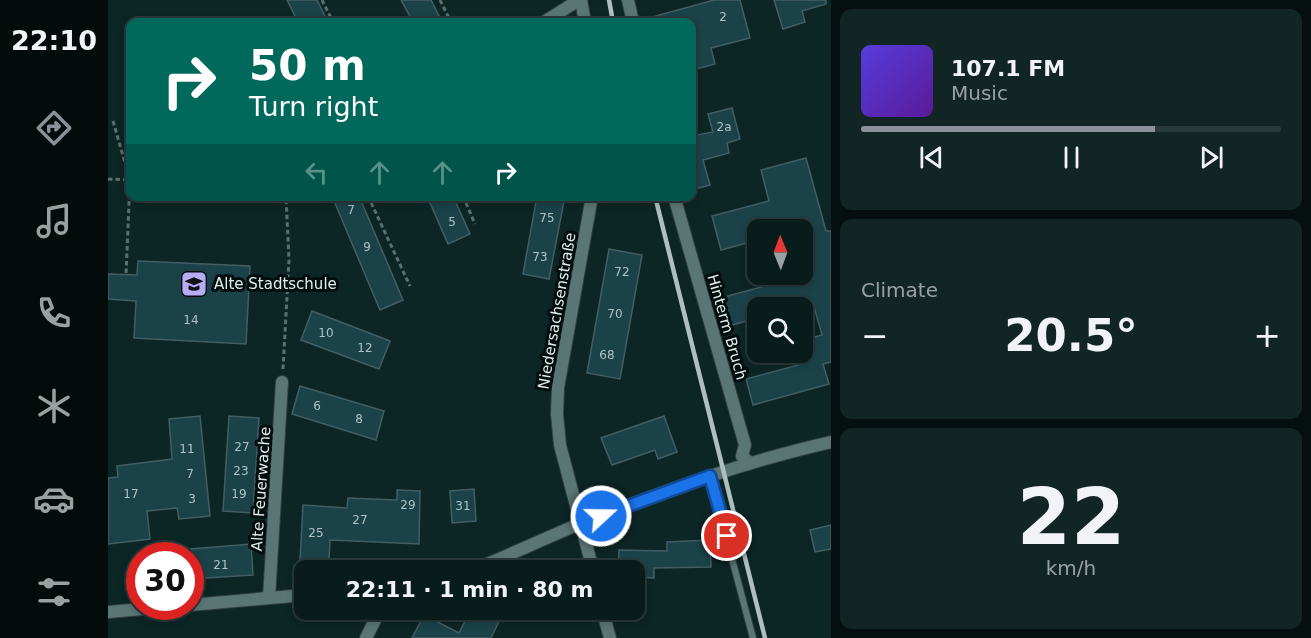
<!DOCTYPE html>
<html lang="en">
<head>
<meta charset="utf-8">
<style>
	:root { --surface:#091c1c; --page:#122525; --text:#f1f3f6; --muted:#99a1a3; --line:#293a3b; --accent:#8c9099 }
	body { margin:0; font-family:"DejaVu Sans",sans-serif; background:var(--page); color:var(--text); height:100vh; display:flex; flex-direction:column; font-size:22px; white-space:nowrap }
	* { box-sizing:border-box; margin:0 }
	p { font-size:20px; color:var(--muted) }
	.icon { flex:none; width:33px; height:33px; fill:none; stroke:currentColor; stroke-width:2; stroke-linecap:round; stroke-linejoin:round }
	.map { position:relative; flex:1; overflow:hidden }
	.side { display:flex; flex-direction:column; gap:9px; padding:9px; background:#050f0f; width:480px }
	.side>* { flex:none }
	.top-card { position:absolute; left:18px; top:18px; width:570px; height:183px; border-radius:12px; box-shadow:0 3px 9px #0003,0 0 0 2px var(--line); background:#00695c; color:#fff; overflow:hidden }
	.needle { width:39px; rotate:359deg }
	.fabs { position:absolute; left:639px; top:219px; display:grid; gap:12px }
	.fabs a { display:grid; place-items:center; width:66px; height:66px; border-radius:12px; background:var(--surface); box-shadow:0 3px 9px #0003,0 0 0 2px var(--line); font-size:30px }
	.speed { position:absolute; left:18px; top:542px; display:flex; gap:12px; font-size:30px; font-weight:700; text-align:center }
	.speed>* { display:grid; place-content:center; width:78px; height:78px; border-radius:50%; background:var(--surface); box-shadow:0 3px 9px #0003,0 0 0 2px var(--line); line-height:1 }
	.speed .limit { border:9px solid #d22; background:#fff; color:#111 }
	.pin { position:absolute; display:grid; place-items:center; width:51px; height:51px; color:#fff; margin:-26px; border:3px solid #fff; border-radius:50%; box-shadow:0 2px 6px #0007 }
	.me { position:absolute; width:66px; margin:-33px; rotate:69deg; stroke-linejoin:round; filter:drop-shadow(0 0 4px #0008) }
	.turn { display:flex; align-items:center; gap:21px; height:126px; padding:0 24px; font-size:27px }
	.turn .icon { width:78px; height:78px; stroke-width:2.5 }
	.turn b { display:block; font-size:42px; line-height:51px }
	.lanes { display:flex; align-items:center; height:57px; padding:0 24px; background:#0003; justify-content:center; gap:30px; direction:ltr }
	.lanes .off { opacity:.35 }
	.big { font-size:45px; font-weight:700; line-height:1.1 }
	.side .tile { flex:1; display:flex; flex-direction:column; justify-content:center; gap:9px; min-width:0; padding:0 21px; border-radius:12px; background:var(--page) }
	.side .dial { align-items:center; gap:0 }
	.dial b { font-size:78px; line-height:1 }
	.song { display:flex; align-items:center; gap:18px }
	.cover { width:72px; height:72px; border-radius:9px; background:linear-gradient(135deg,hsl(250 70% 55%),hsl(270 70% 35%)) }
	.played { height:6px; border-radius:3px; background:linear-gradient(90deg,var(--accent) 70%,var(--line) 70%) }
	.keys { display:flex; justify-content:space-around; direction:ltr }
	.heat { display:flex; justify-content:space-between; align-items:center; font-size:33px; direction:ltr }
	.trip { position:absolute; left:186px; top:560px; width:351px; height:60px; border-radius:12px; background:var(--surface); box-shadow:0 3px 9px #0003,0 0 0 2px var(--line); font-weight:700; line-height:60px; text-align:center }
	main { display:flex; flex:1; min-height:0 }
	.menu { display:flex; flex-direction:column; width:108px; justify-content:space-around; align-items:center; background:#040b0b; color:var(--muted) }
	.menu .icon { width:42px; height:42px }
	.menu .current { color:var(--accent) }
	.menu b { font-size:27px; color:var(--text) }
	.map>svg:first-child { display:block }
	.building { fill:#1b4249; stroke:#435e63; stroke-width:1.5 }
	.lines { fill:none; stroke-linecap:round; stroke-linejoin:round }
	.service-casing { stroke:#31403f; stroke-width:8 }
	.minor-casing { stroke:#31403f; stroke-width:14 }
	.path { stroke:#5a706f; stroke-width:3; stroke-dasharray:4.5 3; stroke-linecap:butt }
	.service { stroke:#5a7674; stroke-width:6 }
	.minor { stroke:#5a7674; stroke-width:12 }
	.rail { stroke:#adbfbe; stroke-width:4.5 }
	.route-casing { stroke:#114b97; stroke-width:15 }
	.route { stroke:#1a73e8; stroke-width:10 }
	.labels { text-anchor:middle; stroke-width:6; stroke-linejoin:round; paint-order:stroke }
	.number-label { font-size:12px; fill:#adc3c3 }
	.poi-label { font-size:15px; fill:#deeeec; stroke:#040d0d; text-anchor:start }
	.street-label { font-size:15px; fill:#deeeec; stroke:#040d0d }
</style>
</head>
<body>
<main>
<nav class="menu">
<b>22:10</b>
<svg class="icon current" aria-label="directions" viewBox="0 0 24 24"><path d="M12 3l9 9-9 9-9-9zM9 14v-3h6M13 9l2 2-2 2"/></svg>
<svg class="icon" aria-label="music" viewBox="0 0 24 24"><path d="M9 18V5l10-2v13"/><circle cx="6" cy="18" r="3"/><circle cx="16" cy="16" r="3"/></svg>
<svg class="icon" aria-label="phone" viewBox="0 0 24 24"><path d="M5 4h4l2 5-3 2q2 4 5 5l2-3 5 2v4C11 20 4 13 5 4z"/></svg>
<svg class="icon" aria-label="climate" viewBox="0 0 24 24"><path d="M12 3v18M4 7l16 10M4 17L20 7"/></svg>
<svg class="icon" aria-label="car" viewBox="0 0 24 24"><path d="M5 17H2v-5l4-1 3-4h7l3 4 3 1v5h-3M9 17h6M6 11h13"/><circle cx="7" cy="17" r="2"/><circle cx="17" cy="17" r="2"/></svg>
<svg class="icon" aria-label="filters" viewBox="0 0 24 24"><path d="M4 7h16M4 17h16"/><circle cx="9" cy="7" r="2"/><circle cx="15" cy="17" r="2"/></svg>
</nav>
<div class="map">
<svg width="723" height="638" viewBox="0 0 723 638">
	<rect width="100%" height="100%" fill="#0c2625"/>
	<!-- building -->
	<g class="building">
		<polygon points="179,0 209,0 220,22 190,22"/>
		<polygon points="293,0 323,0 334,22 305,22"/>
		<polygon points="606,0 632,0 642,38 603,48 607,64 584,70 584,22 538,22 537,19"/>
		<polygon points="666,0 718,0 718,4 694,11 697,22 675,29"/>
		<polygon points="624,108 632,139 619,143 621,153 595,160 602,185 587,189 584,174 584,131 588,131 589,135 605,132 600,114"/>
		<polygon points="698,158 718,231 723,231 723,362 715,364 721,384 645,405 638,379 698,363 694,351 694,340 714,335 705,303 690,308 650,308 650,318 624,325 616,297 694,276 694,230 650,230 650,240 613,250 604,216 661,201 653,170"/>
		<polygon points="224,196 251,196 295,300 272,310"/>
		<polygon points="319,196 345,196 362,234 340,244"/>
		<polygon points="429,196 456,201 441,279 415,274"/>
		<polygon points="501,249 534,255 512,379 479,373"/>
		<polygon points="30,261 142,266 138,344 26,338 28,301 0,299 0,274 29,275"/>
		<polygon points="204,311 282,341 271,369 193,340"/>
		<polygon points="192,386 276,411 268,440 184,414"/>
		<polygon points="92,416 102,516 71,519 69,508 39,511 42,539 0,544 0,478 10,477 9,466 64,459 61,419"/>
		<polygon points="121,416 151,418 145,513 115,511"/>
		<polygon points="556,416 569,452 550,459 547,450 504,465 493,438"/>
		<polygon points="366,489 368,521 344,523 342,491"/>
		<polygon points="289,490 312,491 311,544 222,540 221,561 192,560 195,505 239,508 240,498 289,500"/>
		<polygon points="723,525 723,549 707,552 702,530"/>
		<polygon points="602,540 603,567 546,568 546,578 526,577 526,570 510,570 511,550 559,551 559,542"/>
		<polygon points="143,544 145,575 82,579 82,549"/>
		<polygon points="363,609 397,609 383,638 304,638 316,615 351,633"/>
	</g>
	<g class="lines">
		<defs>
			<polyline id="service" points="602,476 645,638"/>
			<g id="minor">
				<polyline points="473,0 477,22"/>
				<polyline points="520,0 525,22"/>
				<polyline points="436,22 471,0"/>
				<polyline points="484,196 450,388 449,414 452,445 485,570"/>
				<polyline points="566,196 637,445 634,456 642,463"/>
				<path d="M365,570C402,555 437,538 474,523C556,491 638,461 723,442"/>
				<polyline points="161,598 174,382"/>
				<polyline points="82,605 196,595"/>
				<polyline points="494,609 502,638"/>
				<polyline points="0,612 68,606"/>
				<polyline points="258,638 267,620 268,609"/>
			</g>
		</defs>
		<!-- service casing -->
		<use href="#service" class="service-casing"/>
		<!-- minor casing -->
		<use href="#minor" class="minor-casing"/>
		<!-- path -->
		<g class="path">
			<polyline points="214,0 225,22"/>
			<polyline points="332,0 343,22"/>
			<polyline points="5,121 22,180 18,275"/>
			<polyline points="0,179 22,180"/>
			<polyline points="260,196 302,286"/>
			<polyline points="355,196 367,224"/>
			<polyline points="175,369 181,260 178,196"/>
		</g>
		<!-- service -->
		<use href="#service" class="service"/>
		<!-- minor -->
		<use href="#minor" class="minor"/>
		<!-- rail -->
		<g class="rail">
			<polyline points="501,0 505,22"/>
			<polyline points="547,196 657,638"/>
		</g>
	</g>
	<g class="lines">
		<defs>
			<polyline id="route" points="493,516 602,476 619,536"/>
		</defs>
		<!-- route casing -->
		<use href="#route" class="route-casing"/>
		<!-- route -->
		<use href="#route" class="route"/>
	</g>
	<!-- icons -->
	<defs>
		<symbol id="school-square" viewBox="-11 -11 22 22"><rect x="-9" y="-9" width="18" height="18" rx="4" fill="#b6acf8" stroke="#040d0d"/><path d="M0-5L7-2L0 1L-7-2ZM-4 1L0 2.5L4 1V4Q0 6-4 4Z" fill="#111"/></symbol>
	</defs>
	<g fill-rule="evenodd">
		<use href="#school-square" x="71" y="269" width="30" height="30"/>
	</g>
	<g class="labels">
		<!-- number labels -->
		<g class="number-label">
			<text x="615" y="21">2</text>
			<text x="616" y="131">2a</text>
			<text x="243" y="214">7</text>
			<text x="439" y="222">75</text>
			<text x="344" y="226">5</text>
			<text x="259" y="251">9</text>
			<text x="432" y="261">73</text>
			<text x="514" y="276">72</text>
			<text x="507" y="318">70</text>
			<text x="83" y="324">14</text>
			<text x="218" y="337">10</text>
			<text x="257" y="352">12</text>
			<text x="499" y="359">68</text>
			<text x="209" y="410">6</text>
			<text x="251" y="423">8</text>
			<text x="134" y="451">27</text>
			<text x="79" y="453">11</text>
			<text x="133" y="475">23</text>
			<text x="82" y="478">7</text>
			<text x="23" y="498">17</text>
			<text x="131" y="498">19</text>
			<text x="84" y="503">3</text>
			<text x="300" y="509">29</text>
			<text x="355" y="510">31</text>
			<text x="252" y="524">27</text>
			<text x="208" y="537">25</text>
			<text x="113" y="569">21</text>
		</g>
		<!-- poi labels -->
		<g class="poi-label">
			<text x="106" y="289">Alte Stadtschule</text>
		</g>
		<!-- street labels -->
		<g class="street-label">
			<text transform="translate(449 311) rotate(-80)" y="5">Niedersachsenstraße</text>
			<text transform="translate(619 327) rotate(74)" y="5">Hinterm Bruch</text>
			<text transform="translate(153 489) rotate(-86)" y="5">Alte Feuerwache</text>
		</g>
	</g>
</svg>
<div class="fabs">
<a><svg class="needle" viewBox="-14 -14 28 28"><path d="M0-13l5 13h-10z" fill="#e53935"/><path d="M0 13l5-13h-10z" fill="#99a1a3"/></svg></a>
<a><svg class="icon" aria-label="search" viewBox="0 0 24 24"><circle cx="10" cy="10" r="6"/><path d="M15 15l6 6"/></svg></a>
</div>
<div class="speed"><div class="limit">30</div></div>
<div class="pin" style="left:619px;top:536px;background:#d93025"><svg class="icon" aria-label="arrive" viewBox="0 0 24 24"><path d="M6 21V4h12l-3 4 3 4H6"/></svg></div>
<svg class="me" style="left:493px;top:516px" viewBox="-20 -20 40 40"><circle r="17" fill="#1a73e8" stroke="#fff" stroke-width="3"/><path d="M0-11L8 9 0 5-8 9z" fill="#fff"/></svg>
<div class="trip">22:11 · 1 min · 80 m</div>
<div class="top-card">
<div class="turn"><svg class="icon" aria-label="right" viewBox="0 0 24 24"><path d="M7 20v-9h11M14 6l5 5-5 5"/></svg><div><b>50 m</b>Turn right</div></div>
<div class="lanes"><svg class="icon off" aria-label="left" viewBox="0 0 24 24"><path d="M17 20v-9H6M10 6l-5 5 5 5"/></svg><svg class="icon off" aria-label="ahead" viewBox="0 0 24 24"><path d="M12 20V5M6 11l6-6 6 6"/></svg><svg class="icon off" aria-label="ahead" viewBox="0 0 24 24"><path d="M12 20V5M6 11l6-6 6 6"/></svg><svg class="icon" aria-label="right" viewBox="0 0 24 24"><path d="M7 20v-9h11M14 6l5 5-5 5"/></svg></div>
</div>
</div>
<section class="side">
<div class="tile">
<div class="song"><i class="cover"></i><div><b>107.1 FM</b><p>Music</p></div></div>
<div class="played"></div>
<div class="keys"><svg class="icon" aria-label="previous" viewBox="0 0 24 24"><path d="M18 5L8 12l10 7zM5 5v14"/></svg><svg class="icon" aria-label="pause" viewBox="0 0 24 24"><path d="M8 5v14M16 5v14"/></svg><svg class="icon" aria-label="next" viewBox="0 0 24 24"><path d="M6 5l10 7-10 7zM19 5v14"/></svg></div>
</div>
<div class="tile"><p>Climate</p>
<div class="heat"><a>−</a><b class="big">20.5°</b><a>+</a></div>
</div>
<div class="tile dial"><b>22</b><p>km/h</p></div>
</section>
</main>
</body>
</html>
